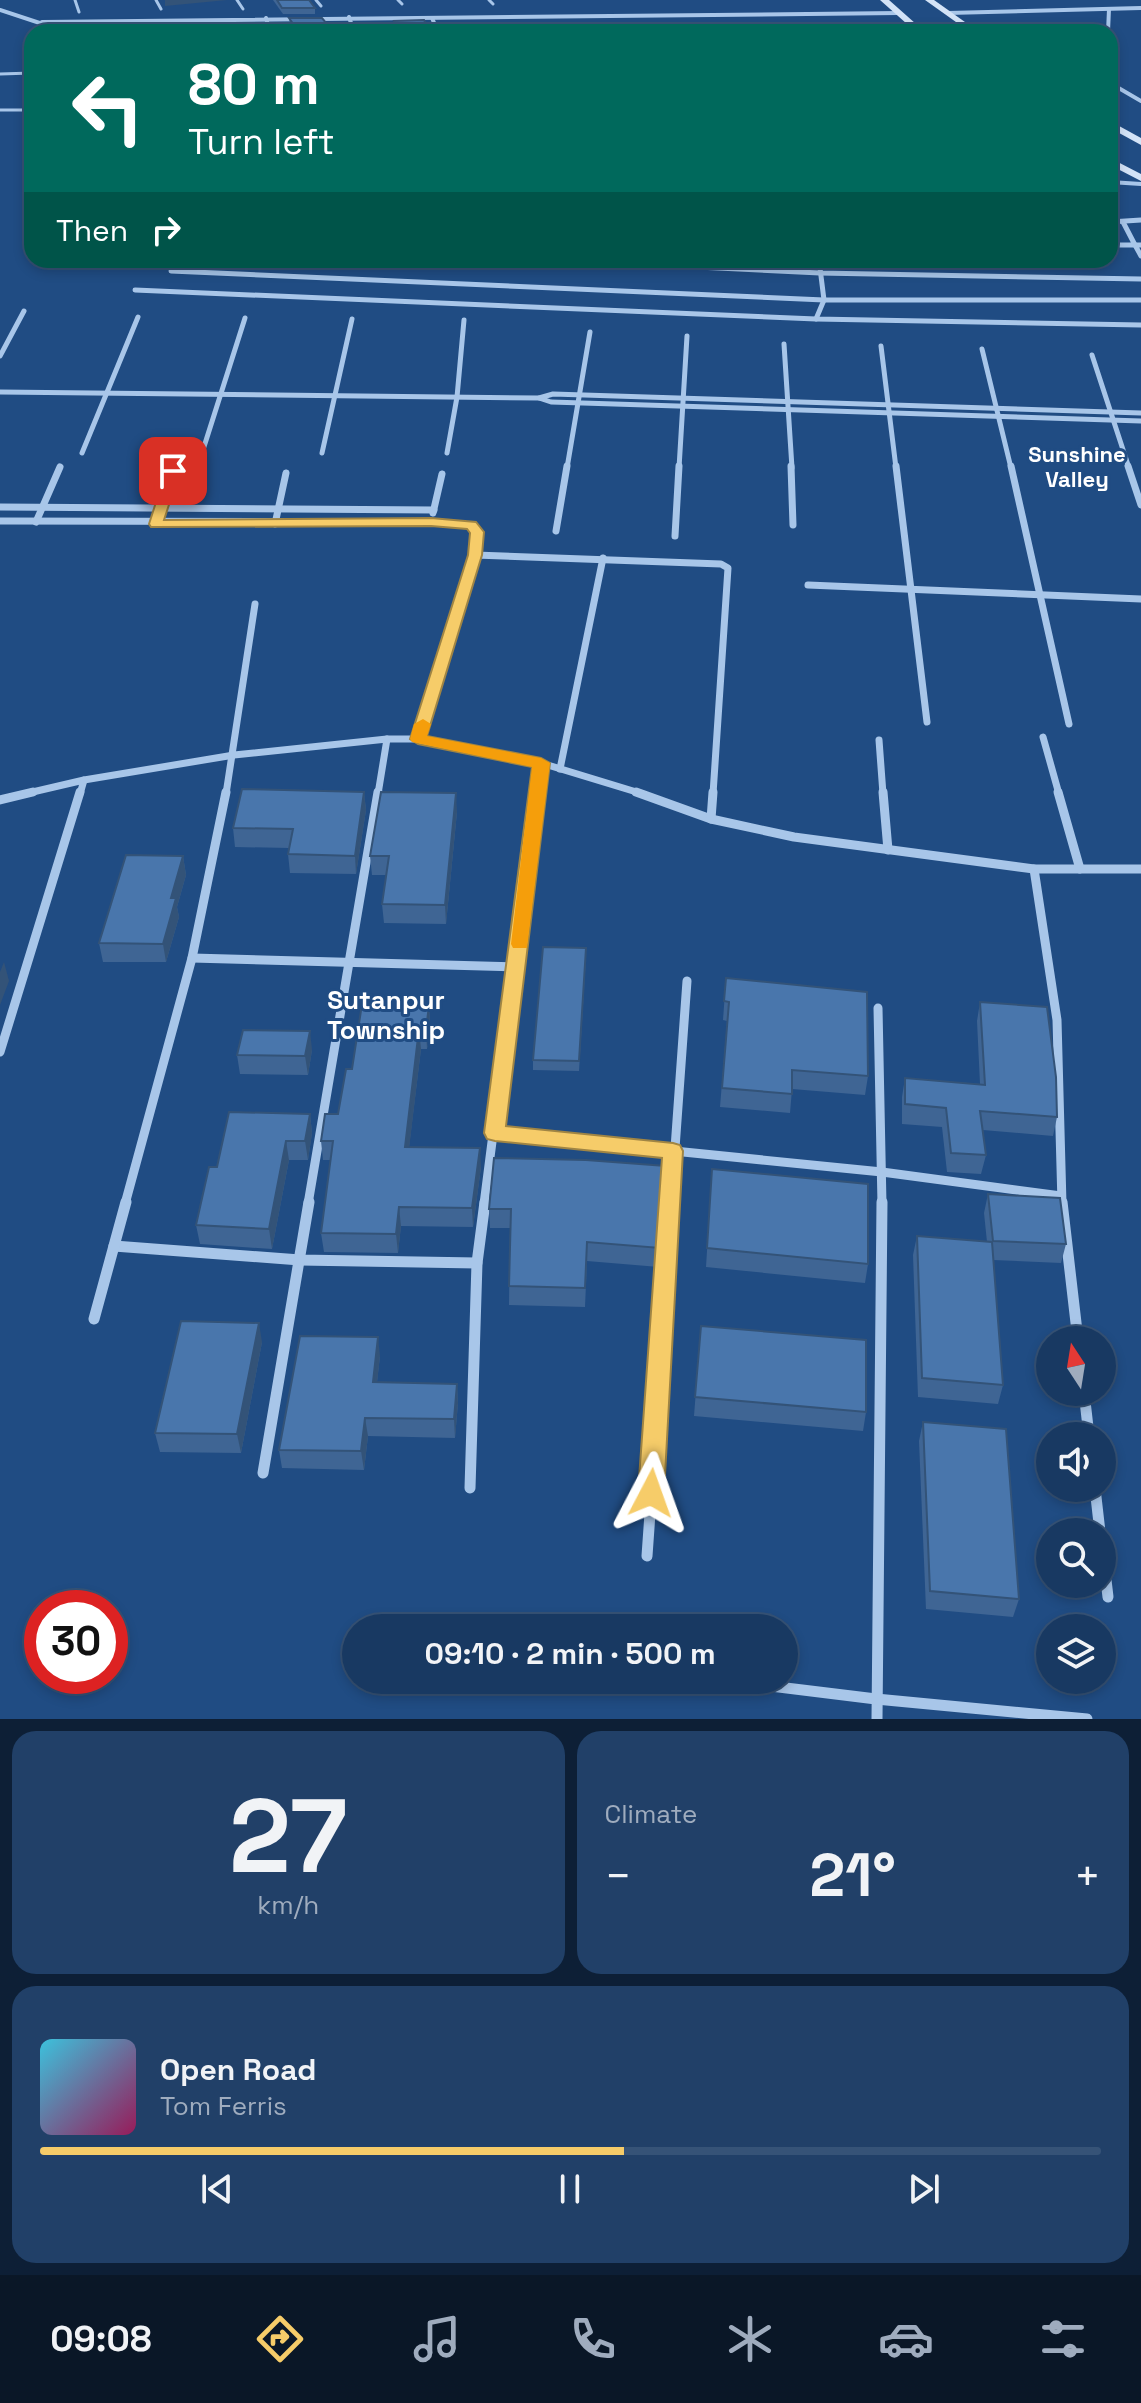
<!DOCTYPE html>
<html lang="en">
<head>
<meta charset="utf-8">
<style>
	:root { --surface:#183962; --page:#214068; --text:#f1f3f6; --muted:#9facbe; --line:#365377; --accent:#f6cc69 }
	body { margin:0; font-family:"Space Grotesk",sans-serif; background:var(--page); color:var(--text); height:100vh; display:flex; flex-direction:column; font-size:30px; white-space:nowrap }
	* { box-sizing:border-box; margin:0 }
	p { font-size:26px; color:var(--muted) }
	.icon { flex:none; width:44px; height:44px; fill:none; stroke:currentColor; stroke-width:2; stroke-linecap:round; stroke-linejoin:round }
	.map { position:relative; height:1719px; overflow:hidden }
	.side { display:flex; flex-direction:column; gap:12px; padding:12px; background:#0d1f36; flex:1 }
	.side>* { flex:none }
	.banner { position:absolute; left:24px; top:24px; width:1094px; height:244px; border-radius:24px; box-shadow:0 4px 12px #0003,0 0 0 2px var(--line); background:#00695c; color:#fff; overflow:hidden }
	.needle { width:52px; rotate:348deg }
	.buttons { position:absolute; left:1036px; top:1326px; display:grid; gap:16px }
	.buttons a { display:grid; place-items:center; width:80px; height:80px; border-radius:50%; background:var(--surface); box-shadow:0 4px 12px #0003,0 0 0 2px var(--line); font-size:40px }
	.speed { position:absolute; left:24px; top:1590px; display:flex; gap:16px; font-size:40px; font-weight:700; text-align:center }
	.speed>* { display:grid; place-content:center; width:104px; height:104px; border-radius:50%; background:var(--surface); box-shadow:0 4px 12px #0003,0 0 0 2px var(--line); line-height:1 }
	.speed .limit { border:12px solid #d22; background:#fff; color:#111 }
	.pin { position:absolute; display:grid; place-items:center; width:68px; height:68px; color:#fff; margin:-34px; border-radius:16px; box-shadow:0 4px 12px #0006 }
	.me { position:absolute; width:88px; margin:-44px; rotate:4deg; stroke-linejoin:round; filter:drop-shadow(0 0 6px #0008) }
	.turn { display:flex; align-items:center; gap:28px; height:168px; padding:0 32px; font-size:36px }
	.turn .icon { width:104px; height:104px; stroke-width:2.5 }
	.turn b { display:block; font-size:56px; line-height:68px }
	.then { display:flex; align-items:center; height:76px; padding:0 32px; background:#0003; gap:16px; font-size:30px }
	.big { font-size:60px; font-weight:800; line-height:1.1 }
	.side .widget { flex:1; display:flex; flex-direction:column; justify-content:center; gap:12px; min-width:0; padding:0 28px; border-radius:24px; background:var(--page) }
	.side .dial { align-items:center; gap:0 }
	.dial b { font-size:104px; line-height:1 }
	.song { display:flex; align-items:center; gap:24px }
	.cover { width:96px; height:96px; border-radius:12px; background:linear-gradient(135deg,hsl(190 70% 55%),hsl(330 70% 35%)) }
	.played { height:8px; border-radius:4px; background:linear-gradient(90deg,var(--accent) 55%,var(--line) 55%) }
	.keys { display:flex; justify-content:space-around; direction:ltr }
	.heat { display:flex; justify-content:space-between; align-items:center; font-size:44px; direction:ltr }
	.side .tiles { flex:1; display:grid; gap:12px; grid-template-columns:1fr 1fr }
	.widget:last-child { grid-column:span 2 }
	.trip { position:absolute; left:342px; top:1614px; width:456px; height:80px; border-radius:40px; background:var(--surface); box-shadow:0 4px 12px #0003,0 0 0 2px var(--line); font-weight:800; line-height:80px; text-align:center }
	.dock { display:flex; height:128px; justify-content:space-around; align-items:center; background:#0a1727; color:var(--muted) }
	.dock .icon { width:56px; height:56px }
	.dock .on { color:var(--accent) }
	.dock b { font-size:36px; color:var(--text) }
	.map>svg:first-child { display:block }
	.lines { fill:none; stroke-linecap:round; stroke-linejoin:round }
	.lane { stroke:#a8c6e9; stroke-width:3 }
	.street-far4 { stroke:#a8c6e9; stroke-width:4 }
	.street-far3 { stroke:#a8c6e9; stroke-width:5 }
	.street-far2 { stroke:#a8c6e9; stroke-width:7 }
	.street-far1 { stroke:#a8c6e9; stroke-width:9 }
	.street { stroke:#a8c6e9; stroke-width:11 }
	.secondary { fill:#d3e3f7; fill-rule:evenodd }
	.wall { fill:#3f6594 }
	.shaded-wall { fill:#335378 }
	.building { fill:#4976ac; stroke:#335378; stroke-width:2 }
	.route { fill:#f6cc69; stroke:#a08544; stroke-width:2 }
	.slow { fill:#f59e0b }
	.labels { text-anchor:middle; stroke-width:6; stroke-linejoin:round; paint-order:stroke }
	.far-neighbourhood-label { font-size:22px; font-weight:bold; fill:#fff; stroke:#204c83 }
	.neighbourhood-label { font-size:26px; font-weight:bold; fill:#fff; stroke:#204c83 }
</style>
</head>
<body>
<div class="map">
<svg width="1141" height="1719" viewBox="0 0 1141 1719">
	<rect width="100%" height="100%" fill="#204c83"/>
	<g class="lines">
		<!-- lane -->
		<g class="lane">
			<polyline points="75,0 79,12"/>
			<polyline points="156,0 161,9"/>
			<polyline points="237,0 243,9"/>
			<polyline points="316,0 321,6"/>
			<polyline points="398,0 402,4"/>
			<polyline points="489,0 493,4"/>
			<polyline points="0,74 32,73"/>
			<polyline points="0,110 32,110"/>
		</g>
		<!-- street-far4 -->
		<g class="street-far4">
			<polyline points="0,10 67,32"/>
			<polyline points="948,13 1141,8"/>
			<polyline points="349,17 354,32"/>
			<polyline points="266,18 270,32"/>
			<polyline points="432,18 438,32"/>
			<polyline points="42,22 899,13"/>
			<polyline points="1108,32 1109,9"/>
			<polyline points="1110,83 1141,101"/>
			<polyline points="1110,182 1141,184"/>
		</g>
		<!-- street-far3 -->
		<g class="street-far3">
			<polyline points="1110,222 1141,220"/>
			<polyline points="1110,245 1135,245 1123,222"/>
			<polyline points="1141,245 1135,245 1141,256"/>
			<polyline points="554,260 820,273 1141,279"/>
			<polyline points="171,271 824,300 1141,300"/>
			<polyline points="135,290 816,319 1141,325"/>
			<polyline points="816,319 824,300 819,260"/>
			<polyline points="784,344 792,468"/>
			<polyline points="881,346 896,468"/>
			<polyline points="982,349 1011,468"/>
			<polyline points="1092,355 1129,468"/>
			<polyline points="0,356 24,311"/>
			<polyline points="0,392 539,398 553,394 1141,413"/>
			<polyline points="539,398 551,402 1141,421"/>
			<polyline points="82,453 138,317"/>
			<polyline points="202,453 245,318"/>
			<polyline points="322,453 352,319"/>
			<polyline points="447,453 457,397 464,320"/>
			<polyline points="567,468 590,332"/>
			<polyline points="679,468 687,336"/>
		</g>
		<!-- street-far2 -->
		<g class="street-far2">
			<polyline points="791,466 793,525"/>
			<polyline points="896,466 927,722"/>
			<polyline points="1011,466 1069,724"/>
			<polyline points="1128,466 1141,505"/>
			<polyline points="0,507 434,510"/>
			<polyline points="433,513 442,474"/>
			<polyline points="0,521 431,522 471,525 477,532 475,555 418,739"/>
			<polyline points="36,522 60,467"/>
			<polyline points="156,524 173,471"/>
			<polyline points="275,524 286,473"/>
			<polyline points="556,531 567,466"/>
			<polyline points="675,536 679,466"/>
			<polyline points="475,555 721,564 728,568 713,794"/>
			<polyline points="808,585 1141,599"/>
			<polyline points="1043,737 1059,794"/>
			<polyline points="879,740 883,794"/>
			<polyline points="560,769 603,558"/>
			<polyline points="24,794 84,780 234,755 387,739 418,739 541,763 643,794"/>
			<polyline points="80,794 84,780"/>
			<polyline points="226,794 255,604"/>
			<polyline points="378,794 387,739"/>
			<polyline points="537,794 541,763"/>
		</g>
		<!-- street-far1 -->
		<g class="street-far1">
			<polyline points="636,792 711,819 794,837 1034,869 1141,869"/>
			<polyline points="883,792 888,850"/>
			<polyline points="1058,792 1080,869"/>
			<polyline points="0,800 33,792"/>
			<polyline points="711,819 713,792"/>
			<polyline points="1034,869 1057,1020 1062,1204"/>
			<polyline points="192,958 517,967"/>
			<polyline points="878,1008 882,1204"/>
			<polyline points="0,1052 80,792"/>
			<polyline points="495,1133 882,1172 1061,1196"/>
			<polyline points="125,1204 192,958 226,792"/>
			<polyline points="308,1204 378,792"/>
			<polyline points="484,1204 537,792"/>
			<polyline points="671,1204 687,981"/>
		</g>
		<!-- street -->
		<g class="street">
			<polyline points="1062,1202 1078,1340"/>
			<polyline points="114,1246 300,1260 477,1263"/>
			<polyline points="94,1319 126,1202"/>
			<polyline points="1084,1392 1089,1436"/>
			<polyline points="263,1473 309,1202"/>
			<polyline points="470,1488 477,1263 485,1202"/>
			<polyline points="1095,1488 1100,1532"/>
			<polyline points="1102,1546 1108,1597"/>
			<polyline points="647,1556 672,1202"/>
			<polyline points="721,1680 876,1699 1087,1719"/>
			<polyline points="877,1719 882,1202"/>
		</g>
		<!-- secondary -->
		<g class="secondary">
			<polygon points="880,0 889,0 925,32 916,32"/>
			<polygon points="925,0 934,0 979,32 970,32"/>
			<polygon points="1110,121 1141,138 1141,145 1110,128"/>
			<polygon points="1110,158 1141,174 1141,181 1110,165"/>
		</g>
	</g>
	<!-- wall -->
	<g class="wall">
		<polygon points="273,0 309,0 315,8 315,14 283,14"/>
		<polygon points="289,18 331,29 295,32 290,24"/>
		<polygon points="364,792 366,810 356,874 290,873 288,854 289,848 235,847 233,828"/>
		<polygon points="457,812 446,924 384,923 382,904 386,875 372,875 370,856"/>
		<polygon points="183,856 186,875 177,907 179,917 166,962 103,962 99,943"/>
		<polygon points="586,957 579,1071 533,1070 533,1060"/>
		<polygon points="726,978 868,1076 865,1095 792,1089 790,1113 720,1107 727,1021 723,1020"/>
		<polygon points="980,1002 1057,1117 1053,1136 983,1130 986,1155 981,1174 947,1172 942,1127 902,1124 902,1097 905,1078 980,1084 977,1021"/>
		<polygon points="429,1005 430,1024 427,1049 421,1049 409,1147 481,1167 473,1227 401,1226 398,1253 324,1252 321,1233 331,1160 323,1160 321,1141 338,1114 352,1069"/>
		<polygon points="312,1050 308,1075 240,1074 237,1055"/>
		<polygon points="310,1114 312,1133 308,1160 289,1160 272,1249 200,1244 196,1225 217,1167"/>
		<polygon points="666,1166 659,1267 587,1261 585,1307 509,1305 510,1228 490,1228 489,1209"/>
		<polygon points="712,1169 868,1264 865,1283 706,1267"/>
		<polygon points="988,1194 1066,1244 1061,1263 993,1260 1003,1385 998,1404 918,1397 913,1255 917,1236 987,1242 984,1213"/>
		<polygon points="701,1326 866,1412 863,1431 694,1416"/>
		<polygon points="262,1342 241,1453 160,1452 155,1433"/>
		<polygon points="380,1356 377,1382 457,1384 458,1403 455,1438 368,1436 364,1470 282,1468 279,1450"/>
		<polygon points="923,1422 1019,1599 1013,1617 926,1609 919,1441"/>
	</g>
	<!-- shaded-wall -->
	<g class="shaded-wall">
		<polygon points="165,0 227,0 165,6"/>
		<polygon points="364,792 366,810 356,874 355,856"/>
		<polygon points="456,793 457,812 446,924 445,905"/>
		<polygon points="183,856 186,875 177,907 179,917 166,962 163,944 171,898"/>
		<polygon points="4,962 9,981 0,1005 0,972"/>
		<polygon points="429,1005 430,1024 427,1049 426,1030"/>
		<polygon points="419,1029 421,1049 407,1166 405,1147"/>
		<polygon points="310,1031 312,1050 308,1075 305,1056"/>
		<polygon points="310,1114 312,1133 308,1160 305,1141"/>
		<polygon points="286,1141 289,1160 272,1249 269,1229"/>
		<polygon points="480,1148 481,1167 473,1227 472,1208"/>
		<polygon points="399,1207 401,1226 398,1253 396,1234"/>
		<polygon points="259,1323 262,1342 241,1453 237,1434"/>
		<polygon points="378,1337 380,1356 375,1401 373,1382"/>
		<polygon points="457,1384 458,1403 455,1438 454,1419"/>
		<polygon points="365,1418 368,1436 364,1470 361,1451"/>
	</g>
	<!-- building -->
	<g class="building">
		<polygon points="277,0 309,0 315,8 282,8"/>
		<polygon points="289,18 322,18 331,29 345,28 347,32 290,32 298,31"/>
		<polygon points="424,20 430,32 386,32 399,31 394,21"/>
		<polygon points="242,789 364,792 355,856 288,854 293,829 233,828"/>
		<polygon points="381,792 456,793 445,905 382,904 389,856 370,856"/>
		<polygon points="126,855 183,856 171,898 176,898 163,944 99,943"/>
		<polygon points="543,947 586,948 579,1061 533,1060"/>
		<polygon points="726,978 867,992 868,1076 792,1070 792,1094 722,1088 729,1002 724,1001"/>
		<polygon points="980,1002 1047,1007 1056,1077 1057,1117 980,1111 986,1155 951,1153 946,1108 905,1104 905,1078 985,1085"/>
		<polygon points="362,1004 429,1005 426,1030 419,1029 405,1147 480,1148 472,1208 399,1207 396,1234 321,1233 333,1141 321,1141 325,1114 338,1114 346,1069 352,1069"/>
		<polygon points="243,1030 310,1031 305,1056 237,1055"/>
		<polygon points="229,1112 310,1114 305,1141 286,1141 269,1229 196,1225 209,1167 217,1167"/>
		<polygon points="494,1158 586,1160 666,1166 660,1248 587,1242 585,1288 509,1286 511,1209 489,1209"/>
		<polygon points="712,1169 868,1184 868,1264 707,1248"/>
		<polygon points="988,1194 1060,1198 1066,1244 993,1241"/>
		<polygon points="917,1236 992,1242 1003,1385 922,1378"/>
		<polygon points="181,1321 259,1323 237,1434 155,1433"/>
		<polygon points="701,1326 866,1340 866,1412 695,1397"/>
		<polygon points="300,1336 378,1337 373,1382 457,1384 454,1419 365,1418 361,1451 279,1450"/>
		<polygon points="923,1422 1006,1429 1019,1599 930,1591"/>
	</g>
	<!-- route -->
	<polygon class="route" points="173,467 180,471 164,520 431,518 476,522 484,532 482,555 427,736 541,758 550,763 506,1126 673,1143 680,1145 683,1151 664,1493 660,1501 651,1505 642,1501 638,1493 662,1158 495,1141 487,1139 484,1133 532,767 418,744 410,739 468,555 470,533 467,529 431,526 151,527 149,524 166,471"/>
	<!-- slow -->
	<polygon class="slow" points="423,719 431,724 427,736 541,758 550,763 527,948 513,948 511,944 532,767 412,742 410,739 414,724"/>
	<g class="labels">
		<!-- far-neighbourhood labels -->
		<g class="far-neighbourhood-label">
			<text x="1077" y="462">Sunshine<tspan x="1077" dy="25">Valley</tspan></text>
		</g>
		<!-- neighbourhood labels -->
		<g class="neighbourhood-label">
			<text x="386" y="1009">Sutanpur<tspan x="386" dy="30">Township</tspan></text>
		</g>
	</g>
</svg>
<div class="buttons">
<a><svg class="needle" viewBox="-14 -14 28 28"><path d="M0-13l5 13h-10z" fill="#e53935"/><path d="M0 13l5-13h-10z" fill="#9facbe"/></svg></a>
<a><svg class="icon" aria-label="sound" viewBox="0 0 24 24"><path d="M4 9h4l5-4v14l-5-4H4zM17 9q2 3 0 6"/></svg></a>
<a><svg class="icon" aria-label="search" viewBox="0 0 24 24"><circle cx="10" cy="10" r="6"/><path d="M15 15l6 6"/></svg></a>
<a><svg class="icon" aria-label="layers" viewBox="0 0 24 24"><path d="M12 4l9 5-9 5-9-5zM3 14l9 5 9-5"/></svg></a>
</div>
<div class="speed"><div class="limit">30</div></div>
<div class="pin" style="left:173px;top:471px;background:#d93025"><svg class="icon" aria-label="arrive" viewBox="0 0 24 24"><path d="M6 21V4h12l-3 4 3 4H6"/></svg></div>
<svg class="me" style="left:651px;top:1493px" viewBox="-20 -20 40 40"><path d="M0-17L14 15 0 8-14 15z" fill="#f6cc69" stroke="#fff" stroke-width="4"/></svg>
<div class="trip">09:10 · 2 min · 500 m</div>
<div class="banner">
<div class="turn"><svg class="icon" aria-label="left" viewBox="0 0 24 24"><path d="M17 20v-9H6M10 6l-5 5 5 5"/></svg><div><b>80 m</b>Turn left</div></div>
<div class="then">Then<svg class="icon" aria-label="right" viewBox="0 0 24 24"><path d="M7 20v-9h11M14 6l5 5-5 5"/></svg></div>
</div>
</div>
<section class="side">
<div class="tiles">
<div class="widget dial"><b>27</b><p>km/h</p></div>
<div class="widget"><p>Climate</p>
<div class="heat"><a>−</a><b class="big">21°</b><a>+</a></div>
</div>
<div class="widget">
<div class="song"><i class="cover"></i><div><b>Open Road</b><p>Tom Ferris</p></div></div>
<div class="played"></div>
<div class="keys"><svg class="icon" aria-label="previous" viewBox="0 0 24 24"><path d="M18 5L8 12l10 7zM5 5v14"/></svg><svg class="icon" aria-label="pause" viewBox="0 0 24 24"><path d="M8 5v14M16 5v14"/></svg><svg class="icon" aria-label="next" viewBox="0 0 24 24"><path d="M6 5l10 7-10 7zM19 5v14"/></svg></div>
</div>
</div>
</section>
<nav class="dock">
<b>09:08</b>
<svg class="icon on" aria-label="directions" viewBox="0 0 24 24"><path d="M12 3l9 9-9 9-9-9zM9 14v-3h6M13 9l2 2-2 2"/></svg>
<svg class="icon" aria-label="music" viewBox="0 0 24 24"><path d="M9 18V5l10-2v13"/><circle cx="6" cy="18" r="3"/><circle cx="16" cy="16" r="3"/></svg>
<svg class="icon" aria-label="phone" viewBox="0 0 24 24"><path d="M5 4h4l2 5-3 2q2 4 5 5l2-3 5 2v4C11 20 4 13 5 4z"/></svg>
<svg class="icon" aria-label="climate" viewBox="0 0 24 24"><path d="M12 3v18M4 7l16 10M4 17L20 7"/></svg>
<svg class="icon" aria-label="car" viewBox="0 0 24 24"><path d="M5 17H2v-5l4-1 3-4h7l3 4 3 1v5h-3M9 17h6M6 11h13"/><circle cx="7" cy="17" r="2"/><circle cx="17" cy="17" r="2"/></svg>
<svg class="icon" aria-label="filters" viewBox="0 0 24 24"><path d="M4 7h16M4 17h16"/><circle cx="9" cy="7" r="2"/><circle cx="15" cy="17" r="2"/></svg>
</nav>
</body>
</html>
